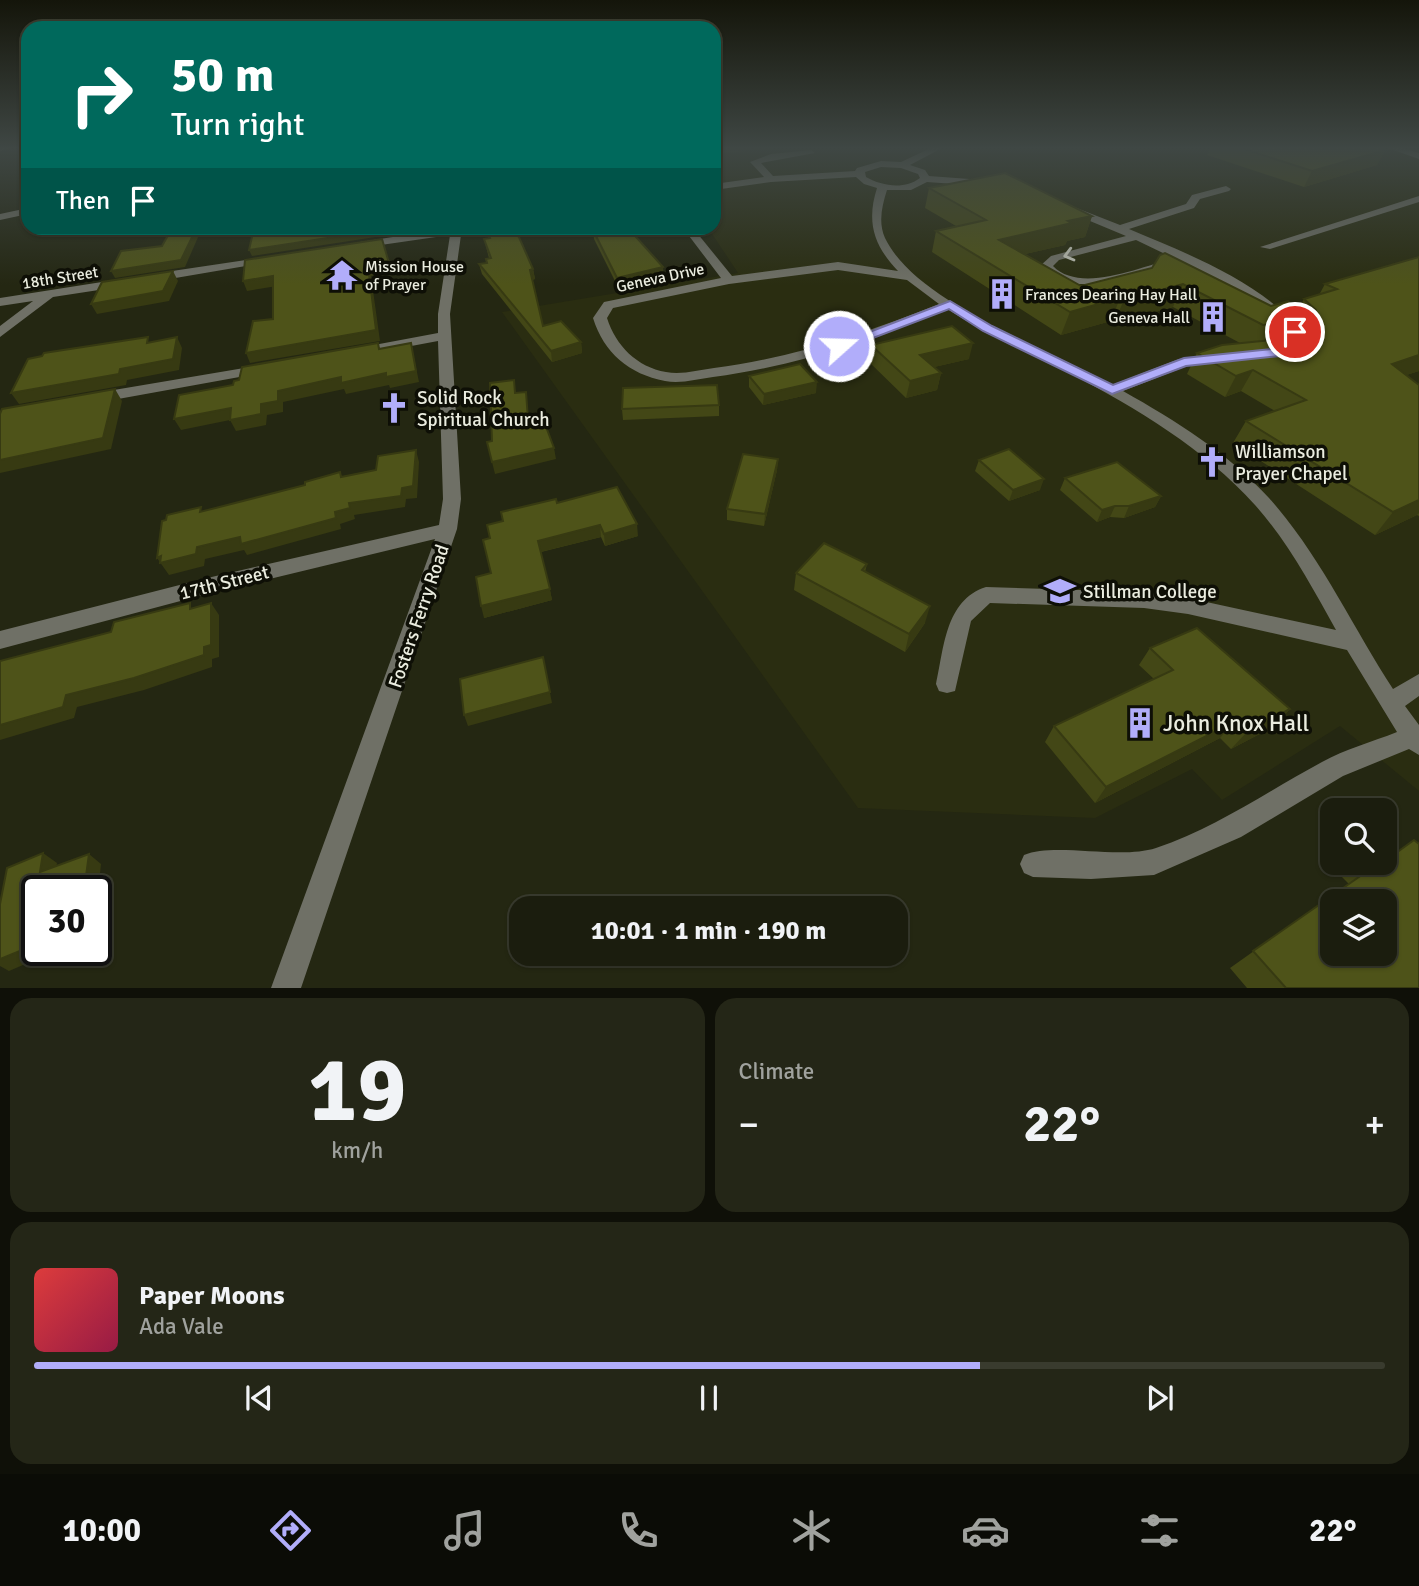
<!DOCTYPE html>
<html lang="en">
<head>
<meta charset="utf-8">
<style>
	:root { --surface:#1b1d0e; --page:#242617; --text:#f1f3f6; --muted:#a0a29e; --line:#393b2e; --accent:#b1adfa }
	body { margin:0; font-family:Signika,sans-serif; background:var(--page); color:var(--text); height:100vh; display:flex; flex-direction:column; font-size:26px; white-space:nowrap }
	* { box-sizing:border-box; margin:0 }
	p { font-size:23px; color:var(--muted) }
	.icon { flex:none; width:38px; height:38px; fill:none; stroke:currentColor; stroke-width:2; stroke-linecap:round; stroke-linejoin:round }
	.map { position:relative; height:988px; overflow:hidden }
	.sheet { display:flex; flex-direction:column; gap:10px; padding:10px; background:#0f1008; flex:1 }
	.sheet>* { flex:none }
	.banner { position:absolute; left:21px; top:21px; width:700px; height:214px; border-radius:21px; box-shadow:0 2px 5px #0004,0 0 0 2px var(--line); background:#00695c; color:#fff; overflow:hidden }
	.tools { position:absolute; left:1320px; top:798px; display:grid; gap:14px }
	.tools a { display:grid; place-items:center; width:77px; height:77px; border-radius:14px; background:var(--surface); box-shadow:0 2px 5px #0004,0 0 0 2px var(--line); font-size:35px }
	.speed { position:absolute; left:21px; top:875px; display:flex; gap:14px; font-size:35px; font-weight:700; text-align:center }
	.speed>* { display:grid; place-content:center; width:91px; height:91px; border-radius:50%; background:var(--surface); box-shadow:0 2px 5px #0004,0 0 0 2px var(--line); line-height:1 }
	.speed .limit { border:4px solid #111; border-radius:10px; background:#fff; color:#111 }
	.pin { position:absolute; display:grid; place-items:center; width:60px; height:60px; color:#fff; margin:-30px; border:4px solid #fff; border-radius:50%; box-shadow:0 2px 7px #0007 }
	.me { position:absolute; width:77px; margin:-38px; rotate:70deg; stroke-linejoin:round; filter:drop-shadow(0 0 5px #0008) }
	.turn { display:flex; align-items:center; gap:24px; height:147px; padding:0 35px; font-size:32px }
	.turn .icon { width:91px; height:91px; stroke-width:2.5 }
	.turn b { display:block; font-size:49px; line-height:60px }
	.then { display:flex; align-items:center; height:66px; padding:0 35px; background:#0003; gap:14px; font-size:26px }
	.big { font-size:52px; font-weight:700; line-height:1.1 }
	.sheet .widget { flex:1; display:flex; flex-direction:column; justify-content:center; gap:10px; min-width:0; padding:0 24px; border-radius:21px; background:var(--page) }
	.sheet .dial { align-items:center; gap:0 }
	.dial b { font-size:91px; line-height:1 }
	.song { display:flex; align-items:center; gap:21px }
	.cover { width:84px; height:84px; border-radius:10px; background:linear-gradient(135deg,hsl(0 70% 55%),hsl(340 70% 35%)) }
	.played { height:7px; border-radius:4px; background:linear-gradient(90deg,var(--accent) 70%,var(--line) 70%) }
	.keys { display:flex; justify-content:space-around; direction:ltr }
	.heat { display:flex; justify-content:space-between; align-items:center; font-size:38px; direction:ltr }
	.sheet .tiles { flex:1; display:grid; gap:10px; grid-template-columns:1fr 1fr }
	.widget:last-child { grid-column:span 2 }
	.trip { position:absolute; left:509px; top:896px; width:399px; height:70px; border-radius:21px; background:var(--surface); box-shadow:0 2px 5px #0004,0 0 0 2px var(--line); font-weight:700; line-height:70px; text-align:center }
	.tab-bar { display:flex; height:112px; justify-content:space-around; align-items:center; background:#0b0c06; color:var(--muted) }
	.tab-bar .icon { width:49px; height:49px }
	.tab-bar .active { color:var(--accent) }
	.tab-bar b { font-size:32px; color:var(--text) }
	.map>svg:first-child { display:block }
	.built { fill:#2a2d11 }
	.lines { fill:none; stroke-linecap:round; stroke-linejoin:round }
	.minor { fill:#6f7066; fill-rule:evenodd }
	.wall { fill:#434716; fill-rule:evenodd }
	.shaded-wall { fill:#373a12 }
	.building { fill:#4e5319; stroke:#373a12; stroke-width:2; fill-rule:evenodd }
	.oneway { stroke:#bfc1b5 }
	.route { fill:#b1adfa; stroke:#7370a2; stroke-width:2 }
	.labels { text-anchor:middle; stroke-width:7; stroke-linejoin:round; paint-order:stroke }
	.far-poi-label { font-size:16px; fill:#eaecdf; stroke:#0e0f06; text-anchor:start }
	.far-street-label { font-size:16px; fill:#eaecdf; stroke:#0e0f06 }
	.poi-label { font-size:19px; fill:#eaecdf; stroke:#0e0f06; text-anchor:start }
	.street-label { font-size:19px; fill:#eaecdf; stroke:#0e0f06 }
	.near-poi-label { font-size:23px; fill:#eaecdf; stroke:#0e0f06; text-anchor:start }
</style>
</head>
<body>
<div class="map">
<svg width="1419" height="988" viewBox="0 0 1419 988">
	<rect width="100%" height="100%" fill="#242712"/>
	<!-- built -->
	<polygon class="built" points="714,147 1419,147 1419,791 1340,726 1222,800 1192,769 1095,818 858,808 502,312 738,273 708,228 714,228"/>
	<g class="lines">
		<!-- minor -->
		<g class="minor">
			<polygon points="0,147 13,147 0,151"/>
			<path d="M933,147H944L910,165L925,170L929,176L983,180L988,183L983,186L927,182L911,190H887C882,206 878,222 885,238C916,303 1049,349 1112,385L1179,359L1220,355V361L1187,366L1123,391C1176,421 1228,453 1269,498C1320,555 1352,626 1393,689L1419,674V696L1405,706L1419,725V755L1409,749L1343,776L1241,837L1154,875L1091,879L1033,877L1024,873L1020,864L1024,855C1055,842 1119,860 1156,848C1216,828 1268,791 1322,762C1345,749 1372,742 1397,732L1347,650L1188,614L1144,608L990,603L971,621L955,691L947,693L939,691L936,684C944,649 945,600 986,587L1144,592L1188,598L1336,630C1312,587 1288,542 1255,505C1204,448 1137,409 1070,373C1029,352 986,334 947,309C871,341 795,366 713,377C697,379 681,384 665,381C629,374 604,353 593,318L604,302L721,278L683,228H693L732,276L838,262L898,271C874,246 866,222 877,188L864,184L856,177L771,182L714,190V184L764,177L750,162L771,154L811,150L815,153L761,163L773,176L855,171L857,168L881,161L901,162ZM881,167L901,168L918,174L920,178C904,190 882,186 866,177L865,172ZM838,270L907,280L939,304C866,333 792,358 714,368C698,370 682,375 666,372C637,367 616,346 607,318L613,308L729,284Z"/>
			<polygon points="1385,147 1399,147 1419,153 1419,159"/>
			<path d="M1226,186L1231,189L1229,191L1200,199L1194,208L1129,229C1188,254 1260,281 1302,332C1299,345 1287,357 1273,354L1271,351L1287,339L1288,333L1270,315L1217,279L1136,240L1059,260L1053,266C1080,294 1141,267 1174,258L1180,262C1160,277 1074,293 1051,278C1047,276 1043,270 1040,266L1051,256L1126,236L1066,211V207H1074L1120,225L1186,204L1192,195Z"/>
			<polygon points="1419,196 1419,202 1270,249 1260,247"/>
			<polygon points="28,208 28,214 0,220 0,214"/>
			<polygon points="199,228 223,228 218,231 193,233 193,229"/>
			<polygon points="452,228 462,228 450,314 461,499 457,529 301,988 271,988 435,539 203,595 0,649 0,631 203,579 439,525 443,499 438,341 358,356 351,352 358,348 438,333 438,314 450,235 360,248 354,245 360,242"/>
			<polygon points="266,257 270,258 270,262 152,282 146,278 152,274"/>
			<polygon points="121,279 127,283 125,286 53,297 0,337 0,326 33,301 0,306 0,298"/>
			<polygon points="262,365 269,369 267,372 96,403 88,398 96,393"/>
		</g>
	</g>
	<!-- wall -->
	<g class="wall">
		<polygon points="1211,147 1380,147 1377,165 1304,187 1207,155"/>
		<path d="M929,188L1092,216L1085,237L1067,241L1065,245L1025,254L1081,286L1152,268L1271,306L1298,310L1304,299L1319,295L1325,284L1419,257V371L1406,375L1419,385V516L1417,515L1375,535L1233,443L1246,421L1275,411L1241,391L1225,397L1187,374L1197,353L1240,343L1173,307L1114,323L1111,321L1061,335L932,252L936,231L956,226L925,208ZM1294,320L1304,330L1293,338L1282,339L1285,337Z"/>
		<polygon points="485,228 515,228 533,269 535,279 532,280 543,326 581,342 582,353 552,362 482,274 479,264 487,263 489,258 484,239 489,239"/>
		<polygon points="593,230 664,277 618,287 594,239"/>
		<polygon points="871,345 969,359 934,367 941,373 937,390 906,398 868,361"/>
		<polygon points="749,376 816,393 763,405 749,387"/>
		<polygon points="719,405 719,416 623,420 622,409"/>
		<polygon points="778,459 777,470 764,526 727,520 727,509"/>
		<polygon points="979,460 1040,490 1009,501 975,471"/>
		<polygon points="1065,478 1161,496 1155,507 1124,518 1110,517 1097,522 1060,490"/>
		<polygon points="557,503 638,536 605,546 601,537 541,552 552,600 484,618 491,573 490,538 503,521"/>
		<polygon points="867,564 865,572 925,623 905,652 794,590 796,573"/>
		<polygon points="1150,648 1290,709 1275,726 1231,749 1220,738 1095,803 1045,742 1054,726 1154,679 1139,665"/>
		<polygon points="1396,853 1419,988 1247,988 1230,968 1349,884 1337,872 1349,863 1384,863"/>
	</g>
	<!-- shaded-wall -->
	<g class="shaded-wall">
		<polygon points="714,147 772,147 771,149 714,154"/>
		<polygon points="1386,150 1377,165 1304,187 1312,171"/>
		<polygon points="719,164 719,173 714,173 714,165"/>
		<polygon points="1092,216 1085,237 1067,241 1065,245 994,261 999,240 1068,221"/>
		<polygon points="379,228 382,236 252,256 249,250"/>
		<polygon points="394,228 416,228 395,231"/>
		<polygon points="196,229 199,235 185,267 115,278 111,271"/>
		<polygon points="382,239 391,273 371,276 380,341 250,363 246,353 368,266"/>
		<polygon points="663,267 664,277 618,287 617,278"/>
		<polygon points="533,269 535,279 532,280 530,270"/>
		<polygon points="173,271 178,281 169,301 97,314 91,304"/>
		<polygon points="273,276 277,286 247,291 243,281"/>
		<polygon points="1183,284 1173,307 1114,323 1124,300"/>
		<polygon points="1120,298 1111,321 1061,335 1070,312"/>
		<polygon points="1298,314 1285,337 1270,346 1283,323"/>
		<polygon points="177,337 182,348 179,370 127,380 126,385 19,404 11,393 120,369"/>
		<polygon points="581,342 582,353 552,362 551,351"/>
		<polygon points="411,343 419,382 390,388 389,385 346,394 344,389 283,402 283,412 267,415 266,425 236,431 230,420 181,430 174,419 231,408 261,404 278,391"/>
		<polygon points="973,343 969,359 917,371 920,355"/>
		<polygon points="1419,355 1419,371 1377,385 1392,364"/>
		<polygon points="1253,370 1241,391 1225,397 1236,376"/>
		<polygon points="941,373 937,390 906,398 910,381"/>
		<polygon points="817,382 816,393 763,405 764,394"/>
		<polygon points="115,389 122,401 111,449 0,473 0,460"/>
		<polygon points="554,448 556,459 495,474 492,462"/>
		<polygon points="416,450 419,462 417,498 406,499 405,507 354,515 355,519 340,524 341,529 247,555 244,550 205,559 204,566 169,575 157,558 335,512 349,503 402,488"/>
		<polygon points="778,459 777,470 764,526 765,514"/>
		<polygon points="1044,479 1040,490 1009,501 1013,490"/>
		<polygon points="1161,496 1155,507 1124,518 1129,506"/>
		<polygon points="1419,500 1419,513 1417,515 1375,535 1393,512"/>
		<polygon points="1115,506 1110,517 1097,522 1102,510"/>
		<polygon points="637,524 638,536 605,546 604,534"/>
		<polygon points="600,525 601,537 540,552 538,541"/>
		<polygon points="550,589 552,600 484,618 481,606"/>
		<polygon points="211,603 219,615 219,657 212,659 212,667 144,690 77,707 74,718 0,740 0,725 66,695 204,647"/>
		<polygon points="930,606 925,623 905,652 909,634"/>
		<polygon points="543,657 552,703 468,726 464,715"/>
		<polygon points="1290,709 1275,726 1231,749 1246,733"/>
		<polygon points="1234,722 1220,738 1095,803 1106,787"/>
		<polygon points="43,853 57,863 54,882 40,872"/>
		<polygon points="89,854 101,864 97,901 96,901 96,891 84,891"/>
		<polygon points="37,944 37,950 58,950 9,971 0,966 0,959"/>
	</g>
	<!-- building -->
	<g class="building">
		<polygon points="1238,147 1380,147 1386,150 1312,171"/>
		<polygon points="714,158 719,164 714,165"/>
		<polygon points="1005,173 1092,216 1068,221 1072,223 999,240 1081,286 1152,268 1160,255 1165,253 1271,306 1288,301 1298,310 1298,314 1283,323 1263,325 1183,284 1124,300 1120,298 1070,312 936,231 986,220 929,188"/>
		<polygon points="172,228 188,228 188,229 196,229 181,260 111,271 121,251 162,246"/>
		<polygon points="254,228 379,228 380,230 249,250"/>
		<polygon points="486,228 515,228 533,269 530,270 543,326 561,321 581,342 551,351 479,264 487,263 486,259 491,258 484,239 490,238"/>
		<polygon points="616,228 628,228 663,267 617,278 593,230"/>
		<polygon points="382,239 389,263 368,266 376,330 246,353 253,321 273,319 273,276 243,281 245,260"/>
		<polygon points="1419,257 1419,355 1392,364 1419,385 1419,500 1393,512 1246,421 1306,400 1253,370 1236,376 1197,353 1222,345 1293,338 1314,321 1316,310 1304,299 1337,289 1325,284"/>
		<polygon points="173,271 163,291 91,304 102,282"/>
		<polygon points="952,326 973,343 920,355 941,373 910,381 871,345"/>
		<polygon points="148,337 147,343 177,337 173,359 120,369 119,374 11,393 28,359 42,356 44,353"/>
		<polygon points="378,343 379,349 411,343 416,371 386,377 386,373 341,383 341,377 278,391 278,401 261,404 261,414 230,420 231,408 174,419 179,395 233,385 234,381 239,380 242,367"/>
		<polygon points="800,364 817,382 764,394 749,376"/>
		<polygon points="514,380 515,393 526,392 528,419 542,416 554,448 492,462 487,442 492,441 490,383"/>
		<polygon points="717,385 719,405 622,409 623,388"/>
		<polygon points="115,389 103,438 0,460 0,414 2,409"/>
		<polygon points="1009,449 1044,479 1013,490 979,460"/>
		<polygon points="416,450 413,486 402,488 401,496 349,503 350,508 335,512 336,518 241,544 240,537 197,547 196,554 160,563 161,556 157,558 162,521 166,520 167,515 201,507 200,512 305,485 305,482 340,472 341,477 376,470 378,456"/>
		<polygon points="743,454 778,459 765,514 727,509"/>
		<polygon points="1117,462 1161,496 1129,506 1115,506 1102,510 1065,478"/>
		<polygon points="617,487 637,524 604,534 600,525 538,541 550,589 481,606 476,577 491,573 483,540 490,538 487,525 503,521 501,512 556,499 557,503"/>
		<polygon points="824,543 867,564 862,570 930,606 909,634 796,573"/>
		<polygon points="190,603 190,609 211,603 211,645 204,647 204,655 134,678 66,695 63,707 0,725 0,661 111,632 114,622"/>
		<polygon points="1197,628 1290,709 1246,733 1234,722 1106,787 1054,726 1173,670 1150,648"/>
		<polygon points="543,657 550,692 464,715 460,679"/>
		<path d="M1414,840L1419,844V988H1286L1253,951L1376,865L1373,863H1384V843L1396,853ZM1332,901H1384V954H1332Z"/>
		<polygon points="43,853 40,872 89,854 84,891 37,891 37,944 0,959 0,904 7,868"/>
	</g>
	<!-- one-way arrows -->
	<defs><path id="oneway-chevron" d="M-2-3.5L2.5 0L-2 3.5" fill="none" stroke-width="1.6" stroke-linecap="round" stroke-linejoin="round" transform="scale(1.75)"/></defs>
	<use class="oneway" href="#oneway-chevron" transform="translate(1069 255) rotate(165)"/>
	<!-- sky -->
	<linearGradient id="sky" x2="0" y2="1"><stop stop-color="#14150a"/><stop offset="0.52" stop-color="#3f4744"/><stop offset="1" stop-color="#3f4744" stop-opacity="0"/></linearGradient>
	<rect width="1419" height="285" fill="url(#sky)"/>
	<!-- route -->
	<polygon class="route" points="950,301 992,326 1113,385 1184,358 1272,349 1287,339 1291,329 1301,332 1297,344 1280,356 1186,366 1112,394 983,331 949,309 844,349 839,350 833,346"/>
	<!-- icons -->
	<defs>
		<symbol id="temple-bare" viewBox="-9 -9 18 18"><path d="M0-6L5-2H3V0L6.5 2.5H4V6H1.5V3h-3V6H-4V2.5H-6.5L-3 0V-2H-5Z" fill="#b1adfa" stroke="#0e0f06" stroke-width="2.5" paint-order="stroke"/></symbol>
		<symbol id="building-bare" viewBox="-9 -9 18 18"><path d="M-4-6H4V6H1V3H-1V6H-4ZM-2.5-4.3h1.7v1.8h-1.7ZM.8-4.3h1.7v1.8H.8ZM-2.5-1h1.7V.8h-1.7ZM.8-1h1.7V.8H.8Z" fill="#b1adfa" stroke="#0e0f06" stroke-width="2.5" paint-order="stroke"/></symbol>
		<symbol id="church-bare" viewBox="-9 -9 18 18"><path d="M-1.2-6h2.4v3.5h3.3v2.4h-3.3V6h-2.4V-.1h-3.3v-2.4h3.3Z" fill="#b1adfa" stroke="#0e0f06" stroke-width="2.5" paint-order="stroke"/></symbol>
		<symbol id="university-bare" viewBox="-9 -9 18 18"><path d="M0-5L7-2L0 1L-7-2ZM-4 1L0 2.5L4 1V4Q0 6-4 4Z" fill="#b1adfa" stroke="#0e0f06" stroke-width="2.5" paint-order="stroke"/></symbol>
	</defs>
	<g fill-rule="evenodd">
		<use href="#temple-bare" x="320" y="253" width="44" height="44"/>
		<use href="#building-bare" x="980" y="272" width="44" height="44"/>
		<use href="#building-bare" x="1191" y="295" width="44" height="44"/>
		<use href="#church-bare" x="372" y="386" width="44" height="44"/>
		<use href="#church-bare" x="1190" y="440" width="44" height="44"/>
		<use href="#university-bare" x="1038" y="569" width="44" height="44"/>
		<use href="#building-bare" x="1118" y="701" width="44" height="44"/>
	</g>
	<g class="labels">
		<!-- far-poi labels -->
		<g class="far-poi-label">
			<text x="365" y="272">Mission House<tspan x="365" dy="18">of Prayer</tspan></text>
			<text x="1025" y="300">Frances Dearing Hay Hall</text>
			<text x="1190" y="323" text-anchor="end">Geneva Hall</text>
		</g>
		<!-- far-street labels -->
		<g class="far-street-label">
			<text transform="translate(60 277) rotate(-9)" y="6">18th Street</text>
			<text transform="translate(660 277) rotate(-12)" y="6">Geneva Drive</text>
		</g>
		<!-- poi labels -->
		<g class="poi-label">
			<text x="417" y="404">Solid Rock<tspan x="417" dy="22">Spiritual Church</tspan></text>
			<text x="1235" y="458">Williamson<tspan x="1235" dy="22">Prayer Chapel</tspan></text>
			<text x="1083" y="598">Stillman College</text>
		</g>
		<!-- street labels -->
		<g class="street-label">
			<text transform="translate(224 582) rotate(-14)" y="7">17th Street</text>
			<text transform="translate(418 616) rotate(-71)" y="7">Fosters Ferry Road</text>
		</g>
		<!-- near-poi labels -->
		<g class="near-poi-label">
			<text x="1163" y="731">John Knox Hall</text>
		</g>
	</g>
</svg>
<div class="tools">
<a><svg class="icon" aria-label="search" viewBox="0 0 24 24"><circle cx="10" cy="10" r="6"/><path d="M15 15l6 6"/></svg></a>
<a><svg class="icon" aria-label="layers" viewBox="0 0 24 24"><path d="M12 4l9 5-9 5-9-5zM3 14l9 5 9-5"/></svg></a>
</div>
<div class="speed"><div class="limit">30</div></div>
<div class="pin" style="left:1295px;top:332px;background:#d93025"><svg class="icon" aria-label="arrive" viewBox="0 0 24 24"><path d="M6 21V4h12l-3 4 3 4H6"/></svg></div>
<svg class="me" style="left:839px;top:346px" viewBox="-20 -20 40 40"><circle r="17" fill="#b1adfa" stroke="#fff" stroke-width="3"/><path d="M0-11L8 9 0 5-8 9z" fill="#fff"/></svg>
<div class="trip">10:01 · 1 min · 190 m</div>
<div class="banner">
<div class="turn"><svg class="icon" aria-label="right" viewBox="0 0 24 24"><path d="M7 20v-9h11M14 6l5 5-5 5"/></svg><div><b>50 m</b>Turn right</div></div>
<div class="then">Then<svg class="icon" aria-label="arrive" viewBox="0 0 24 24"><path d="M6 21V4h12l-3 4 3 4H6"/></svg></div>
</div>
</div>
<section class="sheet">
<div class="tiles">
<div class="widget dial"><b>19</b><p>km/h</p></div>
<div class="widget"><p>Climate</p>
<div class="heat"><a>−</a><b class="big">22°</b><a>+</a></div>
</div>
<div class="widget">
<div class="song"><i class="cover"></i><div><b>Paper Moons</b><p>Ada Vale</p></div></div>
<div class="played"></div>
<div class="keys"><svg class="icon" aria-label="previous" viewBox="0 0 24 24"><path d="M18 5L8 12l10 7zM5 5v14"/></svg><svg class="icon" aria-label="pause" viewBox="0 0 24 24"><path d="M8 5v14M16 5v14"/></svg><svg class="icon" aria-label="next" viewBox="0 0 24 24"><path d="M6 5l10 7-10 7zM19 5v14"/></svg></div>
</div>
</div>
</section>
<nav class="tab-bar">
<b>10:00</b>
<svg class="icon active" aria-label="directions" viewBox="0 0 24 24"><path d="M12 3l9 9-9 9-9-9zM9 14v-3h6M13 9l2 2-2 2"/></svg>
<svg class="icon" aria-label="music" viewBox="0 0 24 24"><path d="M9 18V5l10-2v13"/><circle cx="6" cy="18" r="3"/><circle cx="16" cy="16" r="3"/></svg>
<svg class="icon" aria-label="phone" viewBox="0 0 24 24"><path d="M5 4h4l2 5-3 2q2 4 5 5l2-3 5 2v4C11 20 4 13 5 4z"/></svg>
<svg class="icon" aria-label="climate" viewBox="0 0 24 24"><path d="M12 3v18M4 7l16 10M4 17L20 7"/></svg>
<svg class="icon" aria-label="car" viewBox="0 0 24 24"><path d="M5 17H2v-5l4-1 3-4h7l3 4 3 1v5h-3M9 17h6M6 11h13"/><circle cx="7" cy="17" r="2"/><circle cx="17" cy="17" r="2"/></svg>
<svg class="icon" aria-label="filters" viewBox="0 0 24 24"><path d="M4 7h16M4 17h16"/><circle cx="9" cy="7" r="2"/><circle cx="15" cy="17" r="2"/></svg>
<b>22°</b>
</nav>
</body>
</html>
